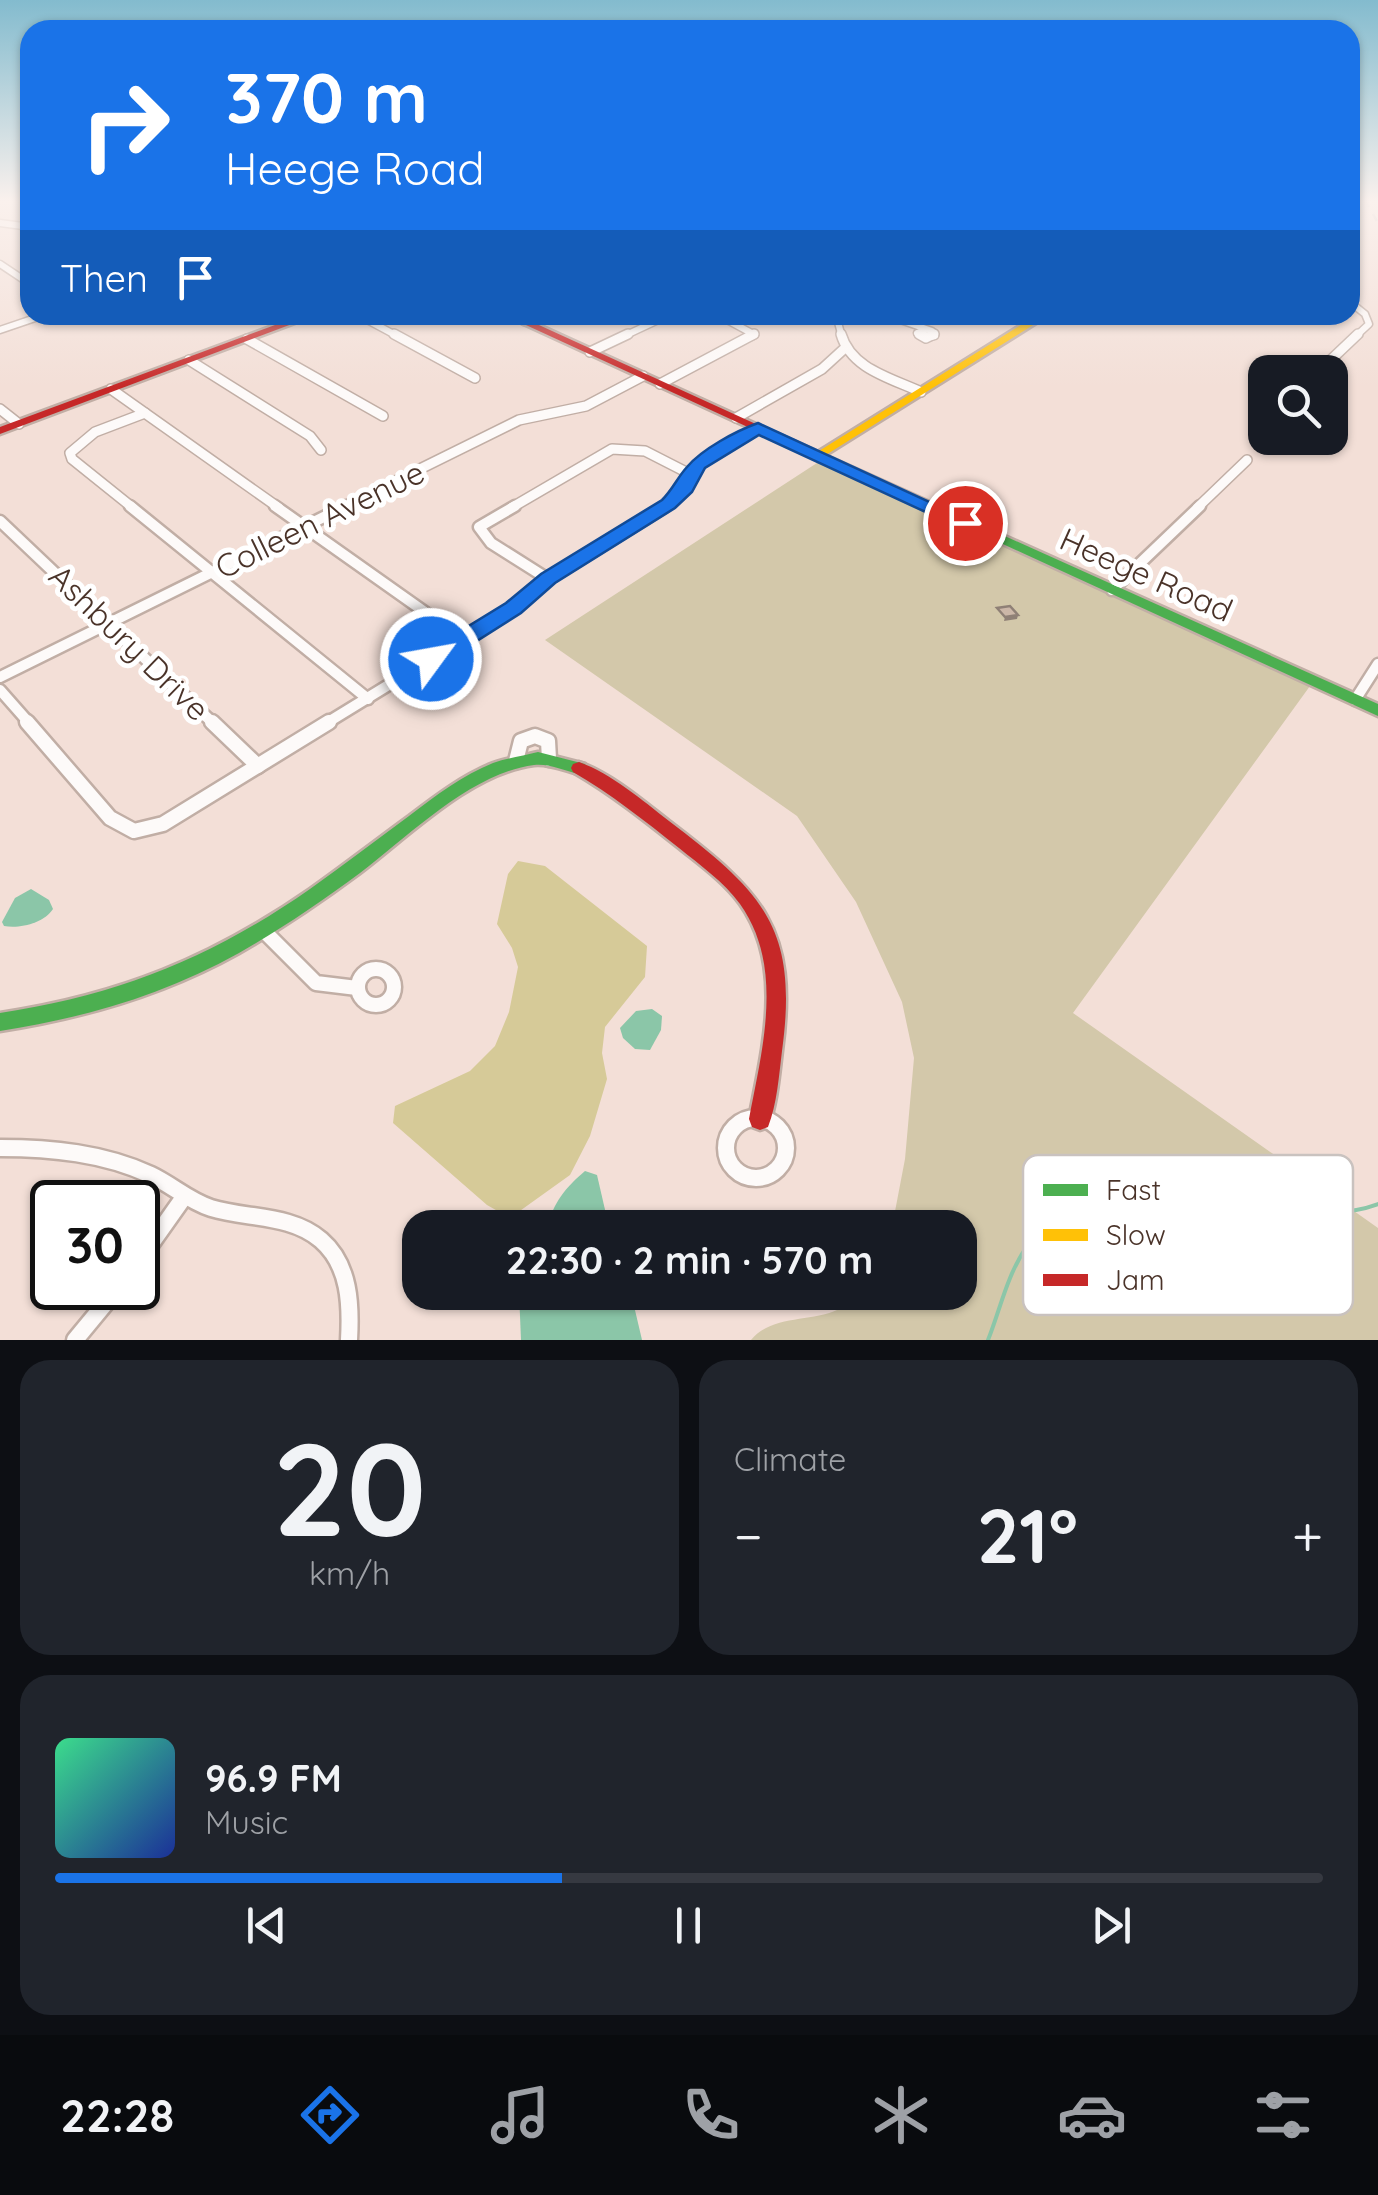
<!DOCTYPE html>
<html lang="en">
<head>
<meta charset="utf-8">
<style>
	:root { --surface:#171b24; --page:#20242c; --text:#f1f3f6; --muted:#9ea1a6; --line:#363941; --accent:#1a73e8 }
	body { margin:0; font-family:Quicksand,sans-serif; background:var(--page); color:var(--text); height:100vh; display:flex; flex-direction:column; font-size:38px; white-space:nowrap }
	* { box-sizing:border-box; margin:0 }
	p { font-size:32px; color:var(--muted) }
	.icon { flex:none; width:55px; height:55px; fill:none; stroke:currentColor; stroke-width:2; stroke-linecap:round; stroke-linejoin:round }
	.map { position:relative; height:1340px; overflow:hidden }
	.drawer { display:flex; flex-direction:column; gap:20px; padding:20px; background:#0d0f14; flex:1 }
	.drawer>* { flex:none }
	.banner { position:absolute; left:20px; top:20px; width:1340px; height:305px; border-radius:30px; box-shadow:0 2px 8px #0004; background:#1a73e8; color:#fff; overflow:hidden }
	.fabs { position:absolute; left:1248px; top:355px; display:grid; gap:20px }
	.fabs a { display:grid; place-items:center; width:100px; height:100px; border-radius:20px; background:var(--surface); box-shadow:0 2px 8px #0004; font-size:50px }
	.speed { position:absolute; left:30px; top:1180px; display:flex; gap:20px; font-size:50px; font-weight:700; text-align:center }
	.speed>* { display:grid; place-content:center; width:130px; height:130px; border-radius:50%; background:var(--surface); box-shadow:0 2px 8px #0004; line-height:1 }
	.speed .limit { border:5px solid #111; border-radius:15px; background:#fff; color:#111 }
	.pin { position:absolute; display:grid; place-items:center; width:85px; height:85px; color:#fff; margin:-42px; border:5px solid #fff; border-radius:50%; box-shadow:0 2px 10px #0007 }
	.me { position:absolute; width:110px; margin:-55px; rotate:58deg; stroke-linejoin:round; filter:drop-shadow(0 0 8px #0008) }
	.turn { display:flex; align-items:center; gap:35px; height:210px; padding:0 40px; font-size:45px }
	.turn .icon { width:130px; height:130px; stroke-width:2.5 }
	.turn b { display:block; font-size:70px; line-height:85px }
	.then { display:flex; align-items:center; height:95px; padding:0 40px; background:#0003; gap:20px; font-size:38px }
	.big { font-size:75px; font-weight:700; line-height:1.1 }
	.drawer .widget { flex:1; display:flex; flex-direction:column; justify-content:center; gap:15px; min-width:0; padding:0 35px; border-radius:30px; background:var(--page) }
	.drawer .dial { align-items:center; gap:0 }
	.dial b { font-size:130px; line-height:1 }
	.song { display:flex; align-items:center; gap:30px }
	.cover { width:120px; height:120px; border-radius:15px; background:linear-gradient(135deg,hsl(150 70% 55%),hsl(230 70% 35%)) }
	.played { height:10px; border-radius:5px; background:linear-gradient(90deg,var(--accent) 40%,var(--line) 40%) }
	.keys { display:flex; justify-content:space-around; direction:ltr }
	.heat { display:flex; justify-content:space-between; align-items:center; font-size:55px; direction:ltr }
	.drawer .tiles { flex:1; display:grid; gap:20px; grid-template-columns:1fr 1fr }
	.widget:last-child { grid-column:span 2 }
	.trip { position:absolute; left:402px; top:1210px; width:575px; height:100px; border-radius:30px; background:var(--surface); box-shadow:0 2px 8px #0004; font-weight:700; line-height:100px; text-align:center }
	.menu { display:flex; height:160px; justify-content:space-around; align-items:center; background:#090b0e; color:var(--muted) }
	.menu .icon { width:70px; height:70px }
	.menu .on { color:var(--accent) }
	.menu b { font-size:45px; color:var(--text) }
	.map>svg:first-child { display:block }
	.green { fill:#d3c8aa }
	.forest { fill:#d6ca98 }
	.water { fill:#8bc6a8 }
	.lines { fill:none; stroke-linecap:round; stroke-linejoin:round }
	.stream { stroke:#8bc6a8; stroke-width:4 }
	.street-far4-casing { stroke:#c1aea5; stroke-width:9 }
	.street-far3-casing { stroke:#c1aea5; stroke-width:12 }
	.street-far2-casing { stroke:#c1aea5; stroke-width:15 }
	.street-far1-casing { stroke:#c1aea5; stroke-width:19 }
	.street-casing { stroke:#c1aea5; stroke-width:21 }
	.fast-casing { stroke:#c1aea5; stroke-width:5 }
	.slow-casing { stroke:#c1aea5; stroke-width:5 }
	.jam-casing { stroke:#c1aea5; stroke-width:5 }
	.street-far4 { stroke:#fdfaf9; stroke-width:6 }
	.street-far3 { stroke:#fdfaf9; stroke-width:9 }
	.street-far2 { stroke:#fdfaf9; stroke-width:10 }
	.street-far1 { stroke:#fdfaf9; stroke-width:14 }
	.street { stroke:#fdfaf9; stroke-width:16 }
	.fast { fill:#4caf50; fill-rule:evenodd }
	.slow { fill:#ffc107; fill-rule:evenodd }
	.jam { fill:#c62828; fill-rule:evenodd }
	.rail { stroke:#c6c0be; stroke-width:2.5; stroke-dasharray:8 8; stroke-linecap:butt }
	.shaded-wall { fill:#8f8076 }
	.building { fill:#ccb7a8; stroke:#8f8076; stroke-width:2.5 }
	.route { fill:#1a73e8; stroke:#114b97; stroke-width:2.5 }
	.labels { text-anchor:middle; stroke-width:10; stroke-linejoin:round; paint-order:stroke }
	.street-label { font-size:32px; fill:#4a3329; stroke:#fff }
	.key { fill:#fff; stroke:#c9c2bf; stroke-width:2.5 }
	.key-label { font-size:28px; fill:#4a3329 }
</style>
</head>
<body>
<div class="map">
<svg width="1378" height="1340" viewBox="0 0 1378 1340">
	<rect width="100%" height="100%" fill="#f3dfd7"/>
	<!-- green -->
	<path class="green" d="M820,461L1310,686L1073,1013L1378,1228V1340H751C771,1315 811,1322 837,1310C844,1306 850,1298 856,1293L960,1292V1228L892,1227L905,1159L914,1058L902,1002L856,902L797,816L545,640Z"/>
	<!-- forest -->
	<polygon class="forest" points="518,861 545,866 647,946 645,977 605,1027 602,1053 607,1079 590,1136 570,1175 510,1218 487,1205 393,1123 395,1106 470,1071 495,1046 509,1012 518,967 512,948 497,924 508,874"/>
	<!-- water -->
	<g class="water">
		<path d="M31,889L49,900L53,909C44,923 20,929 4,926L2,922L15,898Z"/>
		<polygon points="652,1009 662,1016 661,1030 650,1050 635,1049 623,1038 620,1028 636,1011"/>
		<path d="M585,1171L597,1175L609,1227H547C554,1202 565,1188 585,1171Z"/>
		<polygon points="519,1292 631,1293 642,1340 521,1340"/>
	</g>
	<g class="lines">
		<!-- stream -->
		<path class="stream" d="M988,1340C1000,1310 1007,1275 1026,1248C1067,1191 1195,1189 1258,1200C1301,1207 1335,1220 1378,1204"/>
		<defs>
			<g id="street-far4">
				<polyline points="0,223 30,227"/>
				<polyline points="0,264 30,284"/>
				<polyline points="1350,302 1365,314 1369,324 1355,337"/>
				<polyline points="358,315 399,337"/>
				<polyline points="718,315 755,335 751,337"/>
				<polyline points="836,315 842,337"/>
				<polyline points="886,315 932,331 935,336 931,337"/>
				<polyline points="524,322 541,315"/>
				<polyline points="0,330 44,315"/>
				<polyline points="622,337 669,315"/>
				<polyline points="924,337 917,333 926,330"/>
			</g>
			<g id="street-far3">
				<polyline points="394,334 475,378"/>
				<path d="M841,334C851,369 891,378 921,392"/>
				<polyline points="919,334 926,338 934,334"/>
				<polyline points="247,339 383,416"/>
				<polyline points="590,352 628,334"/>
				<polyline points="189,360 310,436 321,450"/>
				<polyline points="1318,372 1358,334"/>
				<polyline points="660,384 754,334"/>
				<polyline points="111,389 279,508"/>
				<polyline points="0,409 19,424"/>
				<polyline points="736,418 822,369 845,348"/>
				<polyline points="133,508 72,459 70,453 95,432 145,413"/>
				<polyline points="341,508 519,420 586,406 643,376"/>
				<polyline points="511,508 612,449 645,451 690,474"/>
				<path d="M662,508C679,498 682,483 694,470C709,453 738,441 758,429"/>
				<polyline points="1197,508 1247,460"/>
			</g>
			<g id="street-far2">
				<polyline points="130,506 368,699"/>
				<polyline points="275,506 463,639"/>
				<polyline points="515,506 479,527 491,543 548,579"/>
				<polyline points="0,521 214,724"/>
				<polyline points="1112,590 1200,506"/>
				<polyline points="0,677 346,506"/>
				<polyline points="0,690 30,724"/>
				<polyline points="1355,700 1378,664"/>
				<polyline points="325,724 514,608 548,579 666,506"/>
			</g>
			<g id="street-far1">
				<polyline points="27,722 110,818 134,831 163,824 329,722"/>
				<polyline points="212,722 258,766"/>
				<polyline points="516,761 521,741 535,736 548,741 549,759"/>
				<polyline points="264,931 316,983 357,988"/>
				<circle cx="376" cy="987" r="18"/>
			</g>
			<g id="street">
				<circle cx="756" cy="1148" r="30"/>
				<path d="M0,1148C51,1148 104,1153 151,1175C172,1185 189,1201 211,1208C247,1219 291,1214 321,1240C350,1265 351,1305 349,1340"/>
				<polyline points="138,1262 184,1197"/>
				<polyline points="75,1340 118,1288"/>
			</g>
			<g id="fast">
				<polygon points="778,434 1378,704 1378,716 774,439 774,435"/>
				<path d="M538,752L585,764L587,768L585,772L579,774C566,771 548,763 534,765C471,773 409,836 360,873C321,902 281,929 239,953C164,995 84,1018 0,1031V1013C119,995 211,958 310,889C344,865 376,840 409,816C435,796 463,775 493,763C508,758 523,756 538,752Z"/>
			</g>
			<polygon id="slow" points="1037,315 1049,315 821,458 813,458 811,456"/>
			<g id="jam">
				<polygon points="302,315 316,315 0,434 0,427"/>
				<polygon points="504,315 517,315 784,437 778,440 774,439"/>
				<path d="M579,762C612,774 642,800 669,821C762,892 799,927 782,1051C779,1075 777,1104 768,1127L760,1130L752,1127L749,1119C762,1050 785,967 740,904C724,882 700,865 679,848C645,821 611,794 573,772L571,768L573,764Z"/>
			</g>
		</defs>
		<!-- street-far4 casing -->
		<use href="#street-far4" class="street-far4-casing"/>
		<!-- street-far3 casing -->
		<use href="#street-far3" class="street-far3-casing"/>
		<!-- street-far2 casing -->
		<use href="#street-far2" class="street-far2-casing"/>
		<!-- street-far1 casing -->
		<use href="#street-far1" class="street-far1-casing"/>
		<!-- street casing -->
		<use href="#street" class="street-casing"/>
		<!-- fast casing -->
		<use href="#fast" class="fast-casing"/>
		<!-- slow casing -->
		<use href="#slow" class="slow-casing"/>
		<!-- jam casing -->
		<use href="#jam" class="jam-casing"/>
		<!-- street-far4 -->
		<use href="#street-far4" class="street-far4"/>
		<!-- street-far3 -->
		<use href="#street-far3" class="street-far3"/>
		<!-- street-far2 -->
		<use href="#street-far2" class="street-far2"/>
		<!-- street-far1 -->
		<use href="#street-far1" class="street-far1"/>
		<!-- street -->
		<use href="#street" class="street"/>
		<!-- fast -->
		<use href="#fast" class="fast"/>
		<!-- slow -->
		<use href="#slow" class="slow"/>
		<!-- jam -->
		<use href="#jam" class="jam"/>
		<!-- rail -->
		<polyline class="rail" points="1365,200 1378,223"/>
	</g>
	<!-- shaded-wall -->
	<g class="shaded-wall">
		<polygon points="262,315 276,315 276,316 263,321"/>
		<polygon points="1018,615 1017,619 1004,621 1005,617"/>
	</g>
	<!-- building -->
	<polygon class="building" points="1010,606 1018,615 1005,617 997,608"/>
	<!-- sky -->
	<linearGradient id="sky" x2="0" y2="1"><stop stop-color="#83bbce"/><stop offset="0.52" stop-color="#faf1ed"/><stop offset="1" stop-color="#faf1ed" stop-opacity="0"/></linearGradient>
	<rect width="1378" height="387" fill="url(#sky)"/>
	<!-- route -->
	<path class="route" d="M758,423L975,523L965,529L958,527L759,435L705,468L692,492L675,508L555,583L521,613L439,665H423L420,659L423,654L506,603L541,574L662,500C673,489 677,478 687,467C702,449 736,431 758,423Z"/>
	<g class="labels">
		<!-- street labels -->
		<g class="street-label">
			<text transform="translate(320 520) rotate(-26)" y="11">Colleen Avenue</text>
			<text transform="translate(1146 575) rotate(24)" y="11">Heege Road</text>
			<text transform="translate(129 643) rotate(44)" y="11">Ashbury Drive</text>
		</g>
	</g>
	<!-- legend -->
	<rect x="1023" y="1155" width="330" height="160" rx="15" class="key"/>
	<rect x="1043" y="1184" width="45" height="12" fill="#4caf50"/>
	<rect x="1043" y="1229" width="45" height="12" fill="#ffc107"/>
	<rect x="1043" y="1274" width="45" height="12" fill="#c62828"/>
	<g class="key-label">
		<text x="1106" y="1200">Fast</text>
		<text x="1106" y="1245">Slow</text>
		<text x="1106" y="1290">Jam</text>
	</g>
</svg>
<div class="fabs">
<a><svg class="icon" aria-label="search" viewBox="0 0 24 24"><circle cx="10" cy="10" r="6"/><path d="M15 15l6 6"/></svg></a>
</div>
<div class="speed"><div class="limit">30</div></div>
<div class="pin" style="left:965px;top:523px;background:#d93025"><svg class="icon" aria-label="arrive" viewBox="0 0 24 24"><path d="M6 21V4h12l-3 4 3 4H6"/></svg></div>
<svg class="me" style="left:431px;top:659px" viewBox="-20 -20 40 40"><circle r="17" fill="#1a73e8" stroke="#fff" stroke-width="3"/><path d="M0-11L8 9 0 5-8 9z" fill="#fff"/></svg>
<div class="trip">22:30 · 2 min · 570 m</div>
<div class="banner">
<div class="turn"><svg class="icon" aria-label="right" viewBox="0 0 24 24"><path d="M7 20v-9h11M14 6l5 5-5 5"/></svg><div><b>370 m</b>Heege Road</div></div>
<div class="then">Then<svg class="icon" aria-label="arrive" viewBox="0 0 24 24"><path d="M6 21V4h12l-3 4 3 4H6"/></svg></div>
</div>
</div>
<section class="drawer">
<div class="tiles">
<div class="widget dial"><b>20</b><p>km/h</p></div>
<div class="widget"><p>Climate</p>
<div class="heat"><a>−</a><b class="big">21°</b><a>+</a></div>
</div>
<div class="widget">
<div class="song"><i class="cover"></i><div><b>96.9 FM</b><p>Music</p></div></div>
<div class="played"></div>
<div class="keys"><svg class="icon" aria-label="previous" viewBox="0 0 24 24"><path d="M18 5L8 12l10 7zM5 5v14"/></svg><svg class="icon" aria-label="pause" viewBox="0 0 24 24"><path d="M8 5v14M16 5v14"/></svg><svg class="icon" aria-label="next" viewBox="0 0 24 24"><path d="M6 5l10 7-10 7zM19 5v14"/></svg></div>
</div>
</div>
</section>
<nav class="menu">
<b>22:28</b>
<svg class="icon on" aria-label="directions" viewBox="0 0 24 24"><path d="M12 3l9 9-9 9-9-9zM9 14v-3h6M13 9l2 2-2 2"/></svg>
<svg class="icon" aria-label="music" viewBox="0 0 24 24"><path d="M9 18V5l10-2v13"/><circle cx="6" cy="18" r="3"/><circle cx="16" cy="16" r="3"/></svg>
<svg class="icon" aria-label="phone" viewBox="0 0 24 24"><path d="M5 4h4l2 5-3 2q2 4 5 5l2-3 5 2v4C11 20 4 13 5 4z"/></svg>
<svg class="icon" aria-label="climate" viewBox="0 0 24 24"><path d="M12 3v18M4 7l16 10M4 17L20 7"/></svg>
<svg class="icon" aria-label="car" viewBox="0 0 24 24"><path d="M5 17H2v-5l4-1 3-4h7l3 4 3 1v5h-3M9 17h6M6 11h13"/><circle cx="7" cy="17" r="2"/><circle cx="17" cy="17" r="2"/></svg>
<svg class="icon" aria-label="filters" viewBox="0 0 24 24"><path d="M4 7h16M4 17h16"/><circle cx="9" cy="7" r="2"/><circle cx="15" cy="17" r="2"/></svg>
</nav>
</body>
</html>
